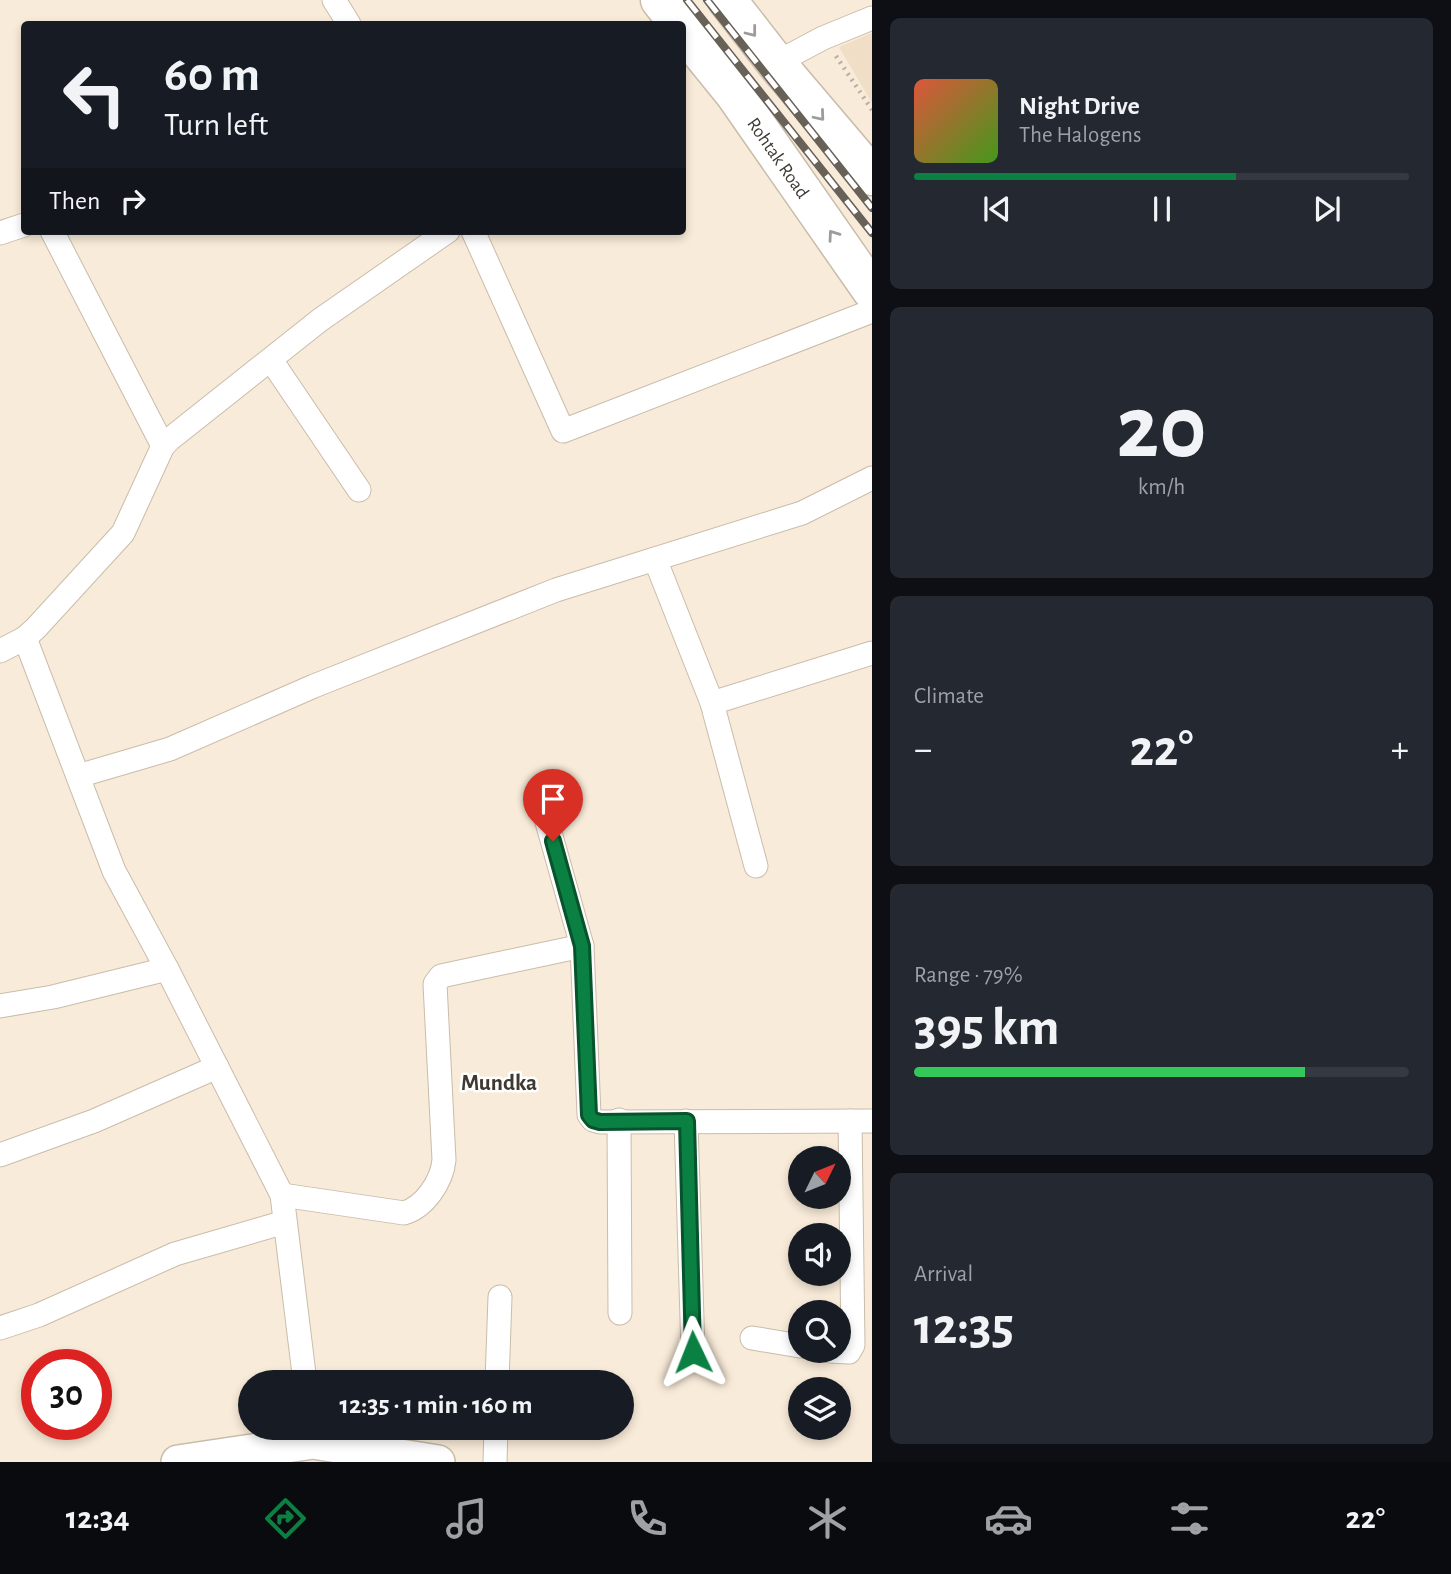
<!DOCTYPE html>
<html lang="en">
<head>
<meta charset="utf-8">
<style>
	:root { --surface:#171b24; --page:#242831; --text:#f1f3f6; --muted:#9ea1a6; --line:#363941; --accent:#0b8043 }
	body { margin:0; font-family:"Alegreya Sans",sans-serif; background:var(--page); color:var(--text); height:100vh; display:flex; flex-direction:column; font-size:26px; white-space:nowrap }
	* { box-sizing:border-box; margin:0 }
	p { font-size:23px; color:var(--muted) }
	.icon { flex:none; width:38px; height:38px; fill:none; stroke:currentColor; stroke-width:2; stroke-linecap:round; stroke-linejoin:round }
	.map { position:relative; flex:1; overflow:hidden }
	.drawer { display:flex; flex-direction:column; gap:18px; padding:18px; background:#0d0f14; width:579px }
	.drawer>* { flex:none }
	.banner { position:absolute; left:21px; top:21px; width:665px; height:214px; border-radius:7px; box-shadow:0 4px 10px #0003; background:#171b24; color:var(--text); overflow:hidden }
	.needle { width:46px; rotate:47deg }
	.fabs { position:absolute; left:788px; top:1146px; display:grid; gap:14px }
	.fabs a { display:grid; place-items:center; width:63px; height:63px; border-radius:50%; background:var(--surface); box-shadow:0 4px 10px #0003; font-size:35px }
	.speed { position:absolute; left:21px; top:1349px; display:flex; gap:14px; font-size:35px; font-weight:700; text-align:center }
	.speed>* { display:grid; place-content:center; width:91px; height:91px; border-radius:50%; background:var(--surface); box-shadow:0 4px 10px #0003; line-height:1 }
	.speed .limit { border:10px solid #d22; background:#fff; color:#111 }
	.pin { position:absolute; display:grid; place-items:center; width:60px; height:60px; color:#fff; margin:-72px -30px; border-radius:50% 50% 50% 0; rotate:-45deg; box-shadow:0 0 7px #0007 }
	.pin .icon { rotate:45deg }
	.me { position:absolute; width:77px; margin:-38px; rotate:358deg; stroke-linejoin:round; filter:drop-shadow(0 0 5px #0008) }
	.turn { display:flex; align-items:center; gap:24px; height:147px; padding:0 28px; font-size:32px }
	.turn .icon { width:91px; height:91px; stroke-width:2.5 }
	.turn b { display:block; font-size:49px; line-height:60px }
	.then { display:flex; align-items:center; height:66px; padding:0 28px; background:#0003; gap:14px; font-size:26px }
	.big { font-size:52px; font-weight:600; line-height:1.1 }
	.drawer .card { flex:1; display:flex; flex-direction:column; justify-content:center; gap:10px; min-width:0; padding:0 24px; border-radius:10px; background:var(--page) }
	.drawer .dial { align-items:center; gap:0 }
	.dial b { font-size:91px; line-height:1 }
	.song { display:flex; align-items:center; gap:21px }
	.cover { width:84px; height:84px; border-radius:10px; background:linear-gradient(135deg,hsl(10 70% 55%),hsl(100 70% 35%)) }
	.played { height:7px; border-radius:4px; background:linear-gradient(90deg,var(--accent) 65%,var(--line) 65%) }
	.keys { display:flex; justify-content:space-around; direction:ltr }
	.heat { display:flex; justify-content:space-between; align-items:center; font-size:38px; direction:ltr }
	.charge { height:10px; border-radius:5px; background:linear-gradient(90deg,#34c759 79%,var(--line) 0) }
	.trip { position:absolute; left:238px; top:1370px; width:396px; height:70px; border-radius:35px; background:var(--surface); box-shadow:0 4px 10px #0003; font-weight:600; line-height:70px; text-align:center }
	.tab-bar { display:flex; height:112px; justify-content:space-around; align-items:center; background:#090b0e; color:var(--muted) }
	.tab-bar .icon { width:49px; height:49px }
	.tab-bar .selected { color:var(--accent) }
	.tab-bar b { font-size:32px; color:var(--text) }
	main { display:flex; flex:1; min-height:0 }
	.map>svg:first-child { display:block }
	.built { fill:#f0dec6 }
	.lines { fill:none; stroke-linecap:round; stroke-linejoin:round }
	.street-casing { stroke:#c9bcaa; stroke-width:25 }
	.secondary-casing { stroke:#c9bcaa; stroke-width:36 }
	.highway-casing { stroke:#c9bcaa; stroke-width:41 }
	.path { stroke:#baafa1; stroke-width:4.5; stroke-dasharray:2 5; stroke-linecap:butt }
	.street { stroke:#fff; stroke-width:23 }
	.secondary { stroke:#fff; stroke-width:33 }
	.highway { stroke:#fff; stroke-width:38 }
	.rail-casing { stroke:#686157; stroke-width:8 }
	.rail { stroke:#fff; stroke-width:5; stroke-dasharray:16; stroke-linecap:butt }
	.oneway { stroke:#9e9c98 }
	.route-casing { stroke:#07532c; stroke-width:18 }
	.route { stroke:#0b8043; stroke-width:12 }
	.labels { text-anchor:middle; stroke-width:5; stroke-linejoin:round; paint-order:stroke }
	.street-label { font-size:19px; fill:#3e3932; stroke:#fff }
	.quarter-label { font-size:23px; font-weight:bold; fill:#3e3932; stroke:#fff }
</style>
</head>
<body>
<main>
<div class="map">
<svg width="872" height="1462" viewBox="0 0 872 1462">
	<rect width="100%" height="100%" fill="#f9ebd9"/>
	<!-- built -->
	<polygon class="built" points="872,33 872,103 839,47"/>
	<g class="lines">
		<defs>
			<g id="street">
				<polyline points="334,0 349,24"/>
				<polyline points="776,63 823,38 872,18"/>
				<polyline points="52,231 163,446"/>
				<polyline points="473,231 563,431 872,311"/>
				<polyline points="0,233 24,225"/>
				<polyline points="271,360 359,490"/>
				<polyline points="655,559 712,703 756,866"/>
				<polyline points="25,638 114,871 167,969 282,1195 305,1382"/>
				<polyline points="0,651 25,638 36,628 123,533 163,446 170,439 320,320 448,231"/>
				<polyline points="712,703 872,653"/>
				<polyline points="78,776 170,749 314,686 556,590 802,513 872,478"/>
				<polyline points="545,815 582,946 589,1115 593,1120 600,1122 872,1121"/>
				<polyline points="0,1006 53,997 167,969"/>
				<polyline points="619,1120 620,1313"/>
				<polyline points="686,1121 693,1352"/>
				<polyline points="0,1155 94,1121 217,1067"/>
				<path d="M282,1195L404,1213C425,1207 442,1181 444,1160L435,984L441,976L582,946"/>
				<polyline points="0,1328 39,1315 175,1254 285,1222"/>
				<polyline points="752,1338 800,1346"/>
				<polyline points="830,1351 849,1352 853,1345 850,1121"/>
				<polyline points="497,1382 500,1297"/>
				<polyline points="495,1462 496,1428"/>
			</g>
			<polyline id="secondary" points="178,1462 313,1442 438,1462"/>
			<g id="highway">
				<polyline points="660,0 679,24"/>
				<polyline points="727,0 776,63 872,176"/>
				<path id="s1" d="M682,29L734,93L872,291"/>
			</g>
		</defs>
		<!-- street casing -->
		<use href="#street" class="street-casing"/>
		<!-- secondary casing -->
		<use href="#secondary" class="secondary-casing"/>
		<!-- highway casing -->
		<use href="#highway" class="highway-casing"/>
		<!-- path -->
		<polyline class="path" points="836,56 872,110"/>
		<!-- street -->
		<use href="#street" class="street"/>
		<!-- secondary -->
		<use href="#secondary" class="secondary"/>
		<!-- highway -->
		<use href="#highway" class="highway"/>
		<defs>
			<g id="rail">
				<polyline points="687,0 872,233"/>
				<polyline points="707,0 872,208"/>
			</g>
		</defs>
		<!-- rail casing -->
		<use href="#rail" class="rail-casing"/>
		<!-- rail -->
		<use href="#rail" class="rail"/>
	</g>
	<!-- one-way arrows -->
	<defs><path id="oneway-chevron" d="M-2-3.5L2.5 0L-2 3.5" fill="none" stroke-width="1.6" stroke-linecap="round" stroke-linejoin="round" transform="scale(1.75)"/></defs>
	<g class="oneway">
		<use href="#oneway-chevron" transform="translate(752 32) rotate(52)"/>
		<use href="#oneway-chevron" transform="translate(820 116) rotate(50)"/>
		<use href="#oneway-chevron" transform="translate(833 235) rotate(-125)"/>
	</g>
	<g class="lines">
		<defs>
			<polyline id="route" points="553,841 582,946 589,1115 593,1120 600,1122 687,1121 693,1352"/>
		</defs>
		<!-- route casing -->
		<use href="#route" class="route-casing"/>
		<!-- route -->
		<use href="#route" class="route"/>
	</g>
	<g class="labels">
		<!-- street labels -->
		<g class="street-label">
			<text dy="7" stroke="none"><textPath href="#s1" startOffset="161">Rohtak Road</textPath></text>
		</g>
		<!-- quarter labels -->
		<g class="quarter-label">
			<text x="499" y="1090">Mundka</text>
		</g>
	</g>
</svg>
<div class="fabs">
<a><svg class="needle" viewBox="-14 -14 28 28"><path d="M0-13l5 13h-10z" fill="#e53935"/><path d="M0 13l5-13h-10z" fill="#9ea1a6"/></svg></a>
<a><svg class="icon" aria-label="sound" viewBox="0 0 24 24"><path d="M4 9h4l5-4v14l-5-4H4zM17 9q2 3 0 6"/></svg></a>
<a><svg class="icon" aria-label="search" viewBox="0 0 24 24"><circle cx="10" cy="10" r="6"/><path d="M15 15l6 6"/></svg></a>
<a><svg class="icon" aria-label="layers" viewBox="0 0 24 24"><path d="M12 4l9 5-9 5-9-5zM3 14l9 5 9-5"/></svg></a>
</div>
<div class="speed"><div class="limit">30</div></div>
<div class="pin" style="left:553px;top:841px;background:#d93025"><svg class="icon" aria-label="arrive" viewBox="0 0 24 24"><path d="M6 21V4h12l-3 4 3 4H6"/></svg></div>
<svg class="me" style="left:693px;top:1352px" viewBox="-20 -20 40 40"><path d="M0-17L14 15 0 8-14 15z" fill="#0b8043" stroke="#fff" stroke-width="4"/></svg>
<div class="trip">12:35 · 1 min · 160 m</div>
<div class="banner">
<div class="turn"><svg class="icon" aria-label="left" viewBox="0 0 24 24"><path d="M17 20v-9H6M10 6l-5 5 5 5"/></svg><div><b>60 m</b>Turn left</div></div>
<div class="then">Then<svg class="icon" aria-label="right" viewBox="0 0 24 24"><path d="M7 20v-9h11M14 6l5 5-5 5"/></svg></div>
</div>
</div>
<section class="drawer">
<div class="card">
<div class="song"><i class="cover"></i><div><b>Night Drive</b><p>The Halogens</p></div></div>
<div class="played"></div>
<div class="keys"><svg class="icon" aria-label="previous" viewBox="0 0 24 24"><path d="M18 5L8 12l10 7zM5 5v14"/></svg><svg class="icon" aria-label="pause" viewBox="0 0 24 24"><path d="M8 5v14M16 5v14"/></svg><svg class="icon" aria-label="next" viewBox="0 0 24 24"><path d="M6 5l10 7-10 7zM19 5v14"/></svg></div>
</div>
<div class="card dial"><b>20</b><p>km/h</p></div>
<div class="card"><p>Climate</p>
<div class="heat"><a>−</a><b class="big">22°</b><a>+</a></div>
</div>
<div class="card"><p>Range · 79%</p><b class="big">395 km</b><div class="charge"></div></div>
<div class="card"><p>Arrival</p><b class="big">12:35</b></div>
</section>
</main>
<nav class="tab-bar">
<b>12:34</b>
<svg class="icon selected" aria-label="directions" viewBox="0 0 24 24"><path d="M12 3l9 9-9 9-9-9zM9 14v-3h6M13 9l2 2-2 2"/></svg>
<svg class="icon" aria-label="music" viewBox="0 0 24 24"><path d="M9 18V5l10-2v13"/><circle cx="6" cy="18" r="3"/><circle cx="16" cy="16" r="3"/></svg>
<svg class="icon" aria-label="phone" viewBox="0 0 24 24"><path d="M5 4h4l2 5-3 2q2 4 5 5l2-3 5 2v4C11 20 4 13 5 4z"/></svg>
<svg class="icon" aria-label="climate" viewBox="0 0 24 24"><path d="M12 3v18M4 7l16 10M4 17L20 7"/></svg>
<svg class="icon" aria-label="car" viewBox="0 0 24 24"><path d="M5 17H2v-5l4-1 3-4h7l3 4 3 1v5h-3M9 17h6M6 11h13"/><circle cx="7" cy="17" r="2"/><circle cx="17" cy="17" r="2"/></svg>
<svg class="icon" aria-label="filters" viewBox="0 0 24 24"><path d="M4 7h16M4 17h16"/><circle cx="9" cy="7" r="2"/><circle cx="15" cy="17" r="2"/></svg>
<b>22°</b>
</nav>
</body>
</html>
